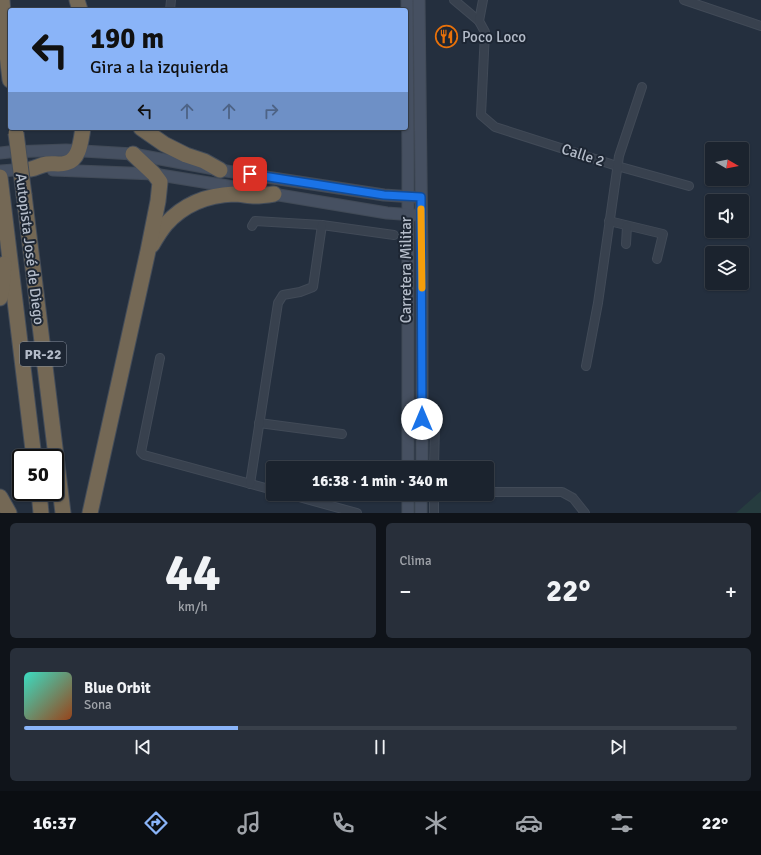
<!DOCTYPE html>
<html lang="es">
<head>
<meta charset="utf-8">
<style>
	:root { --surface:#1b232e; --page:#282f3a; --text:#f1f3f6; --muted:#a0a4aa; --line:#39404a; --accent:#8ab4f8 }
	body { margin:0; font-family:Signika,sans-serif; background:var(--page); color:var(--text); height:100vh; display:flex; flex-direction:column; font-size:15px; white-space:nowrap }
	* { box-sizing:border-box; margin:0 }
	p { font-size:13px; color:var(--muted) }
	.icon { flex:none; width:22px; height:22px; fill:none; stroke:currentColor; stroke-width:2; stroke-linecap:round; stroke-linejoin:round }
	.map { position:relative; height:513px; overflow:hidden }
	.drawer { display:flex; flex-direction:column; gap:10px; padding:10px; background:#0f1319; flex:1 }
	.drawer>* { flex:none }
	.top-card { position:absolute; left:8px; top:8px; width:400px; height:122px; border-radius:4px; box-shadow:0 1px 3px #0004,0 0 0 1px var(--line); background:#8ab4f8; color:#111; overflow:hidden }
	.needle { width:26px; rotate:99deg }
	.buttons { position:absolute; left:705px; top:142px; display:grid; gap:8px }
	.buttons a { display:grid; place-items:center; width:44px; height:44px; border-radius:4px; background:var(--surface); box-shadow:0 1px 3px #0004,0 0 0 1px var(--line); font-size:20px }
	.speed { position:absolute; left:12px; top:449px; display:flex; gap:8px; font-size:20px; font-weight:700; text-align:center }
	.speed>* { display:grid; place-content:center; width:52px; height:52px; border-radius:50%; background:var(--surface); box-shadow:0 1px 3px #0004,0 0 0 1px var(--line); line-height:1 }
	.speed .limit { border:2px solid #111; border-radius:6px; background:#fff; color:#111 }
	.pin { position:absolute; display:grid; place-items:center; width:34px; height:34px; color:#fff; margin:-17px; border-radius:8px; box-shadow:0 2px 6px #0006 }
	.me { position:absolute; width:44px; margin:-22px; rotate:0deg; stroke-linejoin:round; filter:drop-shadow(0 0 3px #0008) }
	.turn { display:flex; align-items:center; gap:14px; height:84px; padding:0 16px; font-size:18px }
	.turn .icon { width:52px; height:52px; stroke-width:2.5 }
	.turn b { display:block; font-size:28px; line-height:34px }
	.lanes { display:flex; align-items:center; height:38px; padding:0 16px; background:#0003; justify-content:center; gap:20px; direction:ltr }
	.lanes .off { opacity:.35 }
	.big { font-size:30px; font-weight:700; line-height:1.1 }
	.drawer .card { flex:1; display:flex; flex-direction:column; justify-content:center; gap:6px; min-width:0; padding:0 14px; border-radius:6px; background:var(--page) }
	.drawer .dial { align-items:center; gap:0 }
	.dial b { font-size:52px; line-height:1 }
	.song { display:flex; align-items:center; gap:12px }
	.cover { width:48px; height:48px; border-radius:6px; background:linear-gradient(135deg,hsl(170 70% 55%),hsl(20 70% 35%)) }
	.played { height:4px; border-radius:2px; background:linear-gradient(90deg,var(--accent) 30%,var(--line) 30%) }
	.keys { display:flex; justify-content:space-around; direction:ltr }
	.heat { display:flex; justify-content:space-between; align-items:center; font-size:22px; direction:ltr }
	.drawer .tiles { flex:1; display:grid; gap:10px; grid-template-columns:1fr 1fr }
	.card:last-child { grid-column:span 2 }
	.trip { position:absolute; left:266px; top:461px; width:228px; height:40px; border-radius:4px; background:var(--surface); box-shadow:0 1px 3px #0004,0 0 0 1px var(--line); font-weight:700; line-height:40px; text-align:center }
	.tabs { display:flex; height:64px; justify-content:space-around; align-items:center; background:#0b0e12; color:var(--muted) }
	.tabs .icon { width:28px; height:28px }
	.tabs .selected { color:var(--accent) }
	.tabs b { font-size:18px; color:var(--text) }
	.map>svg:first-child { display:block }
	.green { fill:#263c3f }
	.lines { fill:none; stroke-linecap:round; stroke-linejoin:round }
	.street-casing { stroke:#414a57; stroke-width:10 }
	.secondary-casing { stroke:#414a57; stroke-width:13 }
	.highway-casing { stroke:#434c59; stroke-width:17 }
	.street { stroke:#38414e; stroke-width:8 }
	.secondary { stroke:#465061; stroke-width:11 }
	.highway { stroke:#746855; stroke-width:15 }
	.highway-bridge-casing { stroke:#434c59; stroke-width:17; stroke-linecap:butt }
	.highway-bridge { stroke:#746855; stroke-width:15 }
	.route-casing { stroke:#114b97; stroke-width:10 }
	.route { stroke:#1a73e8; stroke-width:7 }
	.slow { stroke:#f59e0b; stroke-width:7 }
	.labels { text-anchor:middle; stroke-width:4; stroke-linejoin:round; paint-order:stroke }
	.shield { fill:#1d2633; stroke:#878f9c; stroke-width:1 }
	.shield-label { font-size:14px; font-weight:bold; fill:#b4bcc9 }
	.poi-label { font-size:15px; fill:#b4bcc9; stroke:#1d2633; text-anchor:start }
	.street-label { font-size:15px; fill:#b4bcc9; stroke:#1d2633 }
</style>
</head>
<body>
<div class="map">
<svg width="761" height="513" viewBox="0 0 761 513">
	<rect width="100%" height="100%" fill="#242f3e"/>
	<!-- green -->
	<polygon class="green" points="761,491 761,513 736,513"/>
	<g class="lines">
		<defs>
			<g id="street">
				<polyline points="454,0 479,21"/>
				<polyline points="483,0 479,21 485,32 481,115 495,127 617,166 689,186"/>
				<polyline points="684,0 761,26"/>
				<polyline points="170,10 171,0"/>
				<polyline points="609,221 663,234 657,259"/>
				<polyline points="252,226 255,221 322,225 394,235"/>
				<polyline points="626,244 627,226"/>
				<polyline points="160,358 141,452 144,455 273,490"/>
				<polyline points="586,366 598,303 619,156 642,87"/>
				<polyline points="422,404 435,424 434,468"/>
				<polyline points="259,423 342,434"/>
				<polyline points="250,484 278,303 283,295 300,292 313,287 322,225"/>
				<polyline points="487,492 562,492 573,498 585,513"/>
				<polyline points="288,494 357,513"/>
				<polyline points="434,494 434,513"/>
			</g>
			<g id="secondary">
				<polyline points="407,0 408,157 408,468"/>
				<polyline points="419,0 422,259 422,468"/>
				<polyline points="0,153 9,152 66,150 133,154 220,170 384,195 414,197"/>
				<polyline points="53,170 154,174 246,189"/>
				<polyline points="0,171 27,169"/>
				<polyline points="267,193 387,213 414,215"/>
				<polyline points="408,494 408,513"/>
				<polyline points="421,513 421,494"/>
			</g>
			<g id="highway">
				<polyline points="2,0 5,37 10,80"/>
				<polyline points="77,0 80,10"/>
				<polyline points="141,128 164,144 186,155 204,161 220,170"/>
				<path d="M31,169C36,168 41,165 47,164C53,163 60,165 66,163C80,160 81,139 83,128"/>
				<polyline points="0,177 34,458"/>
				<polyline points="24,195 63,513"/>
				<path d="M152,245C156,238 161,230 166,224C184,204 207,195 234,194C241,194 248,196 255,196C261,196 268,195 274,194"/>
				<polyline points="0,298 2,289 4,264"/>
				<polyline points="39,492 41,513"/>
				<polyline points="0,497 9,513"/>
				<polyline points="90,513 148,251 158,201 160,182 154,174 133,154"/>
			</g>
		</defs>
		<!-- street casing -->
		<use href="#street" class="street-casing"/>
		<!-- secondary casing -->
		<use href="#secondary" class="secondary-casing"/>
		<!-- highway casing -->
		<use href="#highway" class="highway-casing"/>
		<!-- street -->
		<use href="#street" class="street"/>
		<!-- secondary -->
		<use href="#secondary" class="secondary"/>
		<!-- highway -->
		<use href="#highway" class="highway"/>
		<defs>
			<polyline id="highway-bridge" points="16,133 24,195"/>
		</defs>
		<!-- highway-bridge casing -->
		<use href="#highway-bridge" class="highway-bridge-casing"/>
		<!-- highway-bridge -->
		<use href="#highway-bridge" class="highway-bridge"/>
	</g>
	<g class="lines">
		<defs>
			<polyline id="route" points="250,174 384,195 421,197 422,419"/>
		</defs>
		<!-- route casing -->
		<use href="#route" class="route-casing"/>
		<!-- route -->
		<use href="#route" class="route"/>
		<!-- slow -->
		<polyline class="slow" points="421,209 422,288"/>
	</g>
	<!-- icons -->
	<defs>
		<symbol id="restaurant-ring" viewBox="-11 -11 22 22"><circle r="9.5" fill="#1d2633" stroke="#e8710a" stroke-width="1.5"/><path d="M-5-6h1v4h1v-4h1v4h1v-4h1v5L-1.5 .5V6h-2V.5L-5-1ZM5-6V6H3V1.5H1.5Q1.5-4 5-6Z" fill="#e8710a"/></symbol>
	</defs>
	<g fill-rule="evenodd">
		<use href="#restaurant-ring" x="434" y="24" width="25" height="25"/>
	</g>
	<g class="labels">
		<!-- shield labels -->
		<rect class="shield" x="20" y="342" width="46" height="24" rx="3"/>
		<g class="shield-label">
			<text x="43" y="359">PR-22</text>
		</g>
		<!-- poi labels -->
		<g class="poi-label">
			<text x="462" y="42">Poco Loco</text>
		</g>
		<!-- street labels -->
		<g class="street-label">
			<text transform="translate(583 155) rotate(18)" y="5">Calle 2</text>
			<text transform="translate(30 249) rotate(83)" y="5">Autopista José de Diego</text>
			<text transform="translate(406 270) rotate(-90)" y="5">Carretera Militar</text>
		</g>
	</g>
</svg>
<div class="buttons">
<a><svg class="needle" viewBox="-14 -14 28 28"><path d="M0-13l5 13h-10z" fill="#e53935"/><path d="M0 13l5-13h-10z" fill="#a0a4aa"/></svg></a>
<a><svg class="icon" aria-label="sound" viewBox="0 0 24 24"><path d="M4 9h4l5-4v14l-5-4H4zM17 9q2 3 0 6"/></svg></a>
<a><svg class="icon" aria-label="layers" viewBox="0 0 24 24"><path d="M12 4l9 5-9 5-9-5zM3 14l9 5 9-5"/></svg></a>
</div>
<div class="speed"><div class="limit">50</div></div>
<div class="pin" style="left:250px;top:174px;background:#d93025"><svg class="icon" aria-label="arrive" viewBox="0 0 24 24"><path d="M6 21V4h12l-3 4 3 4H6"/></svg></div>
<svg class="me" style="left:422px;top:419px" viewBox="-20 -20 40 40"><circle r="19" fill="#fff"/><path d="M0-13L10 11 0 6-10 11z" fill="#1a73e8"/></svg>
<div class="trip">16:38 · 1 min · 340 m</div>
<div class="top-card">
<div class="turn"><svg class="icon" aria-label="left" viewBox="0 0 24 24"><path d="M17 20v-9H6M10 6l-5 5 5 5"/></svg><div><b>190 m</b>Gira a la izquierda</div></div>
<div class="lanes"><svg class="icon" aria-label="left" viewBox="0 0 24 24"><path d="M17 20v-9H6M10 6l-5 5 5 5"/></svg><svg class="icon off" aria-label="ahead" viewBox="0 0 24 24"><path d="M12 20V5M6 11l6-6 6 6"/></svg><svg class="icon off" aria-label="ahead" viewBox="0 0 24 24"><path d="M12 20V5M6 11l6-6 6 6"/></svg><svg class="icon off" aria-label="right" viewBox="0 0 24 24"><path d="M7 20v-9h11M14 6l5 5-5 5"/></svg></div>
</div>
</div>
<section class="drawer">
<div class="tiles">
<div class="card dial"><b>44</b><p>km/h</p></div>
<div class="card"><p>Clima</p>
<div class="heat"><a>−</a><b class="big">22°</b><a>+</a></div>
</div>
<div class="card">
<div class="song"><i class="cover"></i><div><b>Blue Orbit</b><p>Sona</p></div></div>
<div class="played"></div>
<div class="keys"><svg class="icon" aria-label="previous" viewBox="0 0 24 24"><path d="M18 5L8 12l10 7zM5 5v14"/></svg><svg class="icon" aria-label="pause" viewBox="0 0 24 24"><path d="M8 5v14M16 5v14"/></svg><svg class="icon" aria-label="next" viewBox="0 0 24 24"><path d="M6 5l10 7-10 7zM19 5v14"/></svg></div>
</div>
</div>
</section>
<nav class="tabs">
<b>16:37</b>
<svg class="icon selected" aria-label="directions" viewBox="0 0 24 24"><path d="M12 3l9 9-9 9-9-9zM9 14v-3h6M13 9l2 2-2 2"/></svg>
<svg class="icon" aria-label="music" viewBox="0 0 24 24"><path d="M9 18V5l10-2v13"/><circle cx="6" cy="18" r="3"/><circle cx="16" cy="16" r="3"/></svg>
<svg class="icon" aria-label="phone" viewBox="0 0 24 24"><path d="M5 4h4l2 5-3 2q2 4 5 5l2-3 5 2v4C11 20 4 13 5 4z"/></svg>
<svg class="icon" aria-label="climate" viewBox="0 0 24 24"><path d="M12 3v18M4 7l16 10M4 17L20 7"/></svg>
<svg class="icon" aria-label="car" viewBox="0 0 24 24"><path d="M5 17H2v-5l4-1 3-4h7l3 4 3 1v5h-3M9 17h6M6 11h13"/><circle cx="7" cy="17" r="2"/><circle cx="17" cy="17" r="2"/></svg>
<svg class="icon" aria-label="filters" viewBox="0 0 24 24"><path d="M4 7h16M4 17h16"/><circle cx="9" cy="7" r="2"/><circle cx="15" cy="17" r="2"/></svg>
<b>22°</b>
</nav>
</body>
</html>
